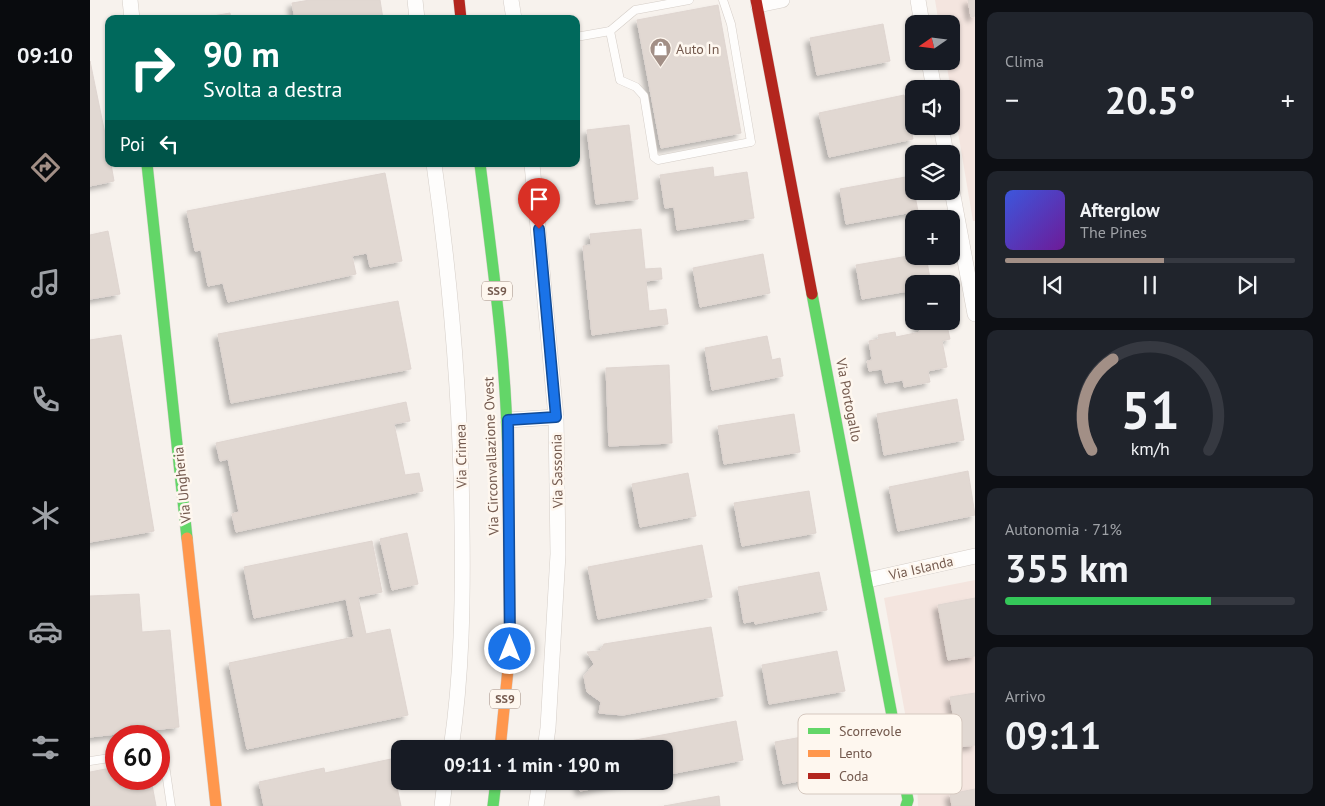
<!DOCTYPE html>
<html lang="it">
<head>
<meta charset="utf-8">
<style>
	:root { --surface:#171b24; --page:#20242c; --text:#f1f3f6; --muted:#9ea1a6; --line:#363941; --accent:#a28f86 }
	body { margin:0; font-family:"PT Sans",sans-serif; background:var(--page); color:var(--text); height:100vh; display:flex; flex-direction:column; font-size:19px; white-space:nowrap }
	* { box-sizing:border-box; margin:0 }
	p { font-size:16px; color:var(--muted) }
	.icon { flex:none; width:28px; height:28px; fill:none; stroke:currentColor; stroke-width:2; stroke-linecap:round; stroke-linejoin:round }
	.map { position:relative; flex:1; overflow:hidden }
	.drawer { display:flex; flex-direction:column; gap:12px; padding:12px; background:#0d0f14; width:350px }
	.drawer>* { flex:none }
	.top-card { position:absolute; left:15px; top:15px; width:475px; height:152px; border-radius:10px; box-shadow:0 1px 4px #0004; background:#00695c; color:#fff; overflow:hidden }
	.needle { width:32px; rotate:256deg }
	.buttons { position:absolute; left:815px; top:15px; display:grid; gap:10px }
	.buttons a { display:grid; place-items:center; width:55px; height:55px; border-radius:10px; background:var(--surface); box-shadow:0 1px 4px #0004; font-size:25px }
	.speed { position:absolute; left:15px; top:725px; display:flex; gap:10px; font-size:25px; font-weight:700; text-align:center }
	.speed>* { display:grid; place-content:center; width:65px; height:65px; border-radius:50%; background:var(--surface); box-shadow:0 1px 4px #0004; line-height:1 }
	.speed .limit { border:8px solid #d22; background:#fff; color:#111 }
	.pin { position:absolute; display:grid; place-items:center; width:42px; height:42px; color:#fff; margin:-51px -21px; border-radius:50% 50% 50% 0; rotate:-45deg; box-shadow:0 0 5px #0007 }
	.pin .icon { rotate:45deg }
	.me { position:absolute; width:55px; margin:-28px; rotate:0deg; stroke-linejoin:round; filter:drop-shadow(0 0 4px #0008) }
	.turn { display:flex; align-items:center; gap:18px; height:105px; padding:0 15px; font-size:22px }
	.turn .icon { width:65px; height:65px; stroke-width:2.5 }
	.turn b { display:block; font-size:35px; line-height:42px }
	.then { display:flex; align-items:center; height:48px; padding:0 15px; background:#0003; gap:10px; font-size:19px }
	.big { font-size:38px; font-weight:700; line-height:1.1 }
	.drawer .widget { flex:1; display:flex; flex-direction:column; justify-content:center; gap:8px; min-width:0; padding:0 18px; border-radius:10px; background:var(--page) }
	.drawer .dial { align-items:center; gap:0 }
	.dial svg { height:130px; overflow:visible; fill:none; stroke:var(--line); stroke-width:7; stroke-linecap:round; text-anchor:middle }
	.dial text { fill:var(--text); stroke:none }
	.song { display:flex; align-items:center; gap:15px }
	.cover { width:60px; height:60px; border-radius:8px; background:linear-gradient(135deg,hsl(230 70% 55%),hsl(280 70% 35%)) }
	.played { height:5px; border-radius:2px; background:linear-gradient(90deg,var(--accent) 55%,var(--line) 55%) }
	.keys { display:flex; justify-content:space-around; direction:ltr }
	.heat { display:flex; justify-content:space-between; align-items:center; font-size:28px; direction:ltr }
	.charge { height:8px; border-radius:4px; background:linear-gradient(90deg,#34c759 71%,var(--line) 0) }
	.trip { position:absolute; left:301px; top:740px; width:282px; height:50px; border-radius:10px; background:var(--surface); box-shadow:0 1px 4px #0004; font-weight:700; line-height:50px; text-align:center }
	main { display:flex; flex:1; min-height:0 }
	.tabs { display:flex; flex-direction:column; width:90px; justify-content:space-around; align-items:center; background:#090b0e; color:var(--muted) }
	.tabs .icon { width:35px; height:35px }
	.tabs .on { color:var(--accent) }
	.tabs b { font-size:22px; color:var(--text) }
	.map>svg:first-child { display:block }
	.commercial { fill:#f4e5df }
	.building { fill:#e1d8d2; stroke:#dfd5d0; filter:url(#shadow) }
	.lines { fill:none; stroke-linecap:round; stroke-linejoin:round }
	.lane-casing { stroke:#d5cec8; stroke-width:9 }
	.street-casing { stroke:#d5cec8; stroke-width:16 }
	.fast-casing { stroke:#d6cfca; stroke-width:12 }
	.slow-casing { stroke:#d6cfca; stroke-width:12 }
	.jam-casing { stroke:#d6cfca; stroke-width:12 }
	.lane { stroke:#fefdfc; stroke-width:8 }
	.street { stroke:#fefdfc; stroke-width:15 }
	.fast { stroke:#63d668; stroke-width:11 }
	.slow { stroke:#ff974d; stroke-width:11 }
	.jam { stroke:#b3261e; stroke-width:11 }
	.route-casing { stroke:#114b97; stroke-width:12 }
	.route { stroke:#1a73e8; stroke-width:9 }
	.labels { text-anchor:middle; stroke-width:5; stroke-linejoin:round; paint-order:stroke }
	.shield { fill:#fef7ef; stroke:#9d897e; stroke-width:1 }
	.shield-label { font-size:12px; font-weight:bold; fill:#745a4e }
	.poi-label { font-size:14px; fill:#745a4e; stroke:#fef7ef; text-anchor:start }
	.street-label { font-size:14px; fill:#745a4e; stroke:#fef7ef }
	.key { fill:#fef7ef; stroke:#d5c8bf; stroke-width:1 }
	.key-label { font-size:14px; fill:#745a4e }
</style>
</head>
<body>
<main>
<nav class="tabs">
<b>09:10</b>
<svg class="icon on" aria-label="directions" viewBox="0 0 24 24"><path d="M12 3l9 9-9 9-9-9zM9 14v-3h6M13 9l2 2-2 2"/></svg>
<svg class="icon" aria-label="music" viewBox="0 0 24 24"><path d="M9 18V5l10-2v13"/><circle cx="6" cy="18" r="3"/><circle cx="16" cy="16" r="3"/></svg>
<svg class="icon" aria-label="phone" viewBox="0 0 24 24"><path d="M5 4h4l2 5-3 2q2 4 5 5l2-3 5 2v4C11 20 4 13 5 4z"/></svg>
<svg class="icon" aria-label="climate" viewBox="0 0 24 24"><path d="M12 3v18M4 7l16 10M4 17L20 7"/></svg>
<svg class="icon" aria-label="car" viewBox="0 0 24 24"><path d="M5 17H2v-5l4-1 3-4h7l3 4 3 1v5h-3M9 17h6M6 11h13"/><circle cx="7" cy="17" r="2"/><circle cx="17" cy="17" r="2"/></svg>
<svg class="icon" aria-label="filters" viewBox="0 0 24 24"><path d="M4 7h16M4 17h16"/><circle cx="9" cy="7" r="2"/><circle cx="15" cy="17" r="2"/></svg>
</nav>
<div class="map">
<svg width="885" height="806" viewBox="0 0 885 806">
	<defs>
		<filter id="shadow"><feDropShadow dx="-4.5" dy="4.5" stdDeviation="2.5" flood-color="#0004"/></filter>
	</defs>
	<rect width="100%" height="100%" fill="#f7f2ed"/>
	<!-- commercial -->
	<g class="commercial">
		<polygon points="845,0 885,0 885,221 883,221 856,61 861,61 861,24 849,24"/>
		<polygon points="885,580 885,806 828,806 827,779 794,598"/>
	</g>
	<!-- building -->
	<g class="building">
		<polygon points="220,0 290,0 293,19 205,19 202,3"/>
		<polygon points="878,0 885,0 885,16 881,17"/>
		<polygon points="628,5 651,133 571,148 547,20"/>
		<polygon points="140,13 141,19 106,19"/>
		<polygon points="793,24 800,61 727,75 720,38"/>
		<polygon points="0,61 19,153 19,164 21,164 24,181 0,186"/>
		<polygon points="814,95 823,139 739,157 729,113"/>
		<polygon points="539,125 548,199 506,204 497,130"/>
		<polygon points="623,167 624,177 657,172 664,218 587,230 584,207 575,208 570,175"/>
		<polygon points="295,173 312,261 280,267 277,253 262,256 266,274 138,302 133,283 118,286 111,250 105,251 97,211"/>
		<polygon points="821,176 828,211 756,224 750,189"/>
		<polygon points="551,229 555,269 571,268 572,279 556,281 559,311 576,309 578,324 502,335 493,246 501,245 500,234"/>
		<polygon points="18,231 30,294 0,299 0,235"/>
		<polygon points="673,254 680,293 610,307 603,268"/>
		<polygon points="824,255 836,256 841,284 824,284 824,290 772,299 766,265"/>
		<polygon points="308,301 321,369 141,403 128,334"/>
		<polygon points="847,321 856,321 860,339 852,341 857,367 838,371 840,382 814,387 813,380 795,383 792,369 779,371 777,361 782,360 779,341 789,339 788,335 805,332 806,337 830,332 828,325"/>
		<polygon points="31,335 64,531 0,542 0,340"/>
		<polygon points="677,336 682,360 690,358 693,376 622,390 615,348"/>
		<polygon points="579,365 582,443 519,446 516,368"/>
		<polygon points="867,399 874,440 794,455 787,414"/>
		<polygon points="316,402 320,421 304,424 315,475 329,473 333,491 146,532 142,514 149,512 138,459 130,461 126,443"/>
		<polygon points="704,414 710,452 634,464 628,426"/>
		<polygon points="878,471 885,515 808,531 799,487"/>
		<polygon points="598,473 606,516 550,527 542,484"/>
		<polygon points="719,491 726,533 652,546 644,503"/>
		<polygon points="317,533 328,584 302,590 290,539"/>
		<polygon points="282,541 292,592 268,597 276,634 300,629 318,715 157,749 139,663 264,637 256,599 164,618 154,567"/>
		<polygon points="612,545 622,597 508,619 498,567"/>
		<polygon points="729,572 737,610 665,624 664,621 654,623 648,587"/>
		<polygon points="49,594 52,632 80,630 89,727 0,737 0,596"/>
		<polygon points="885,598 885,656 858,660 848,605"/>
		<polygon points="621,627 633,696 533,715 509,713 511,702 497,692 494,676 504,664 497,652 510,651 514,644"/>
		<polygon points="747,651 755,691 679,704 672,665"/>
		<polygon points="885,693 885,745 869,747 860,697"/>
		<polygon points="646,721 653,760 575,775 575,749 498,749"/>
		<polygon points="760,728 768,770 693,784 685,742"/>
		<polygon points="301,759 311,806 174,806 169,782 234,768 235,773"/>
		<polygon points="26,767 26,779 61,779 66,806 0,806 0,772"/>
		<polygon points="488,781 543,781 490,791"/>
		<polygon points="885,789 885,806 862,806 860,794"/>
		<polygon points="629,796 630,806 574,806"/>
	</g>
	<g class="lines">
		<defs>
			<g id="lane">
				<polyline points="520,31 530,80 546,87 554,96 564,157 568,160 661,142 641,24 633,0"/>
				<polyline points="486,37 520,31 545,10 599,0"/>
				<polyline points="0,761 26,757"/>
				<polyline points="69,761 75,765 81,806"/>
			</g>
			<g id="street">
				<polyline points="40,0 42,19"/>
				<polyline points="325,0 327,19"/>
				<polyline points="421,0 424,19"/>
				<polyline points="828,0 832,24"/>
				<polyline points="668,5 692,0"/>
				<polyline points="839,61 844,89"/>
				<polyline points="851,126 856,154"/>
				<path d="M344,164C361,284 371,404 372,526C373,600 372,675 361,749"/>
				<polyline points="442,164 466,417 468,554 458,728 455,749"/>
				<polyline points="861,185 885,314"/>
				<polyline points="418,420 466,417"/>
				<polyline points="778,580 885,556"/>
				<polyline points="352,806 355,781"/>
				<polyline points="446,806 450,781"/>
			</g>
			<g id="fast">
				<polyline points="57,164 97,538"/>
				<path d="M390,164C403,267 418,371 418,475"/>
				<polyline points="722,294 818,800 816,806"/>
				<polyline points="403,806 406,781"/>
			</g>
			<g id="slow">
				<polyline points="97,538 126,806"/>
				<polyline points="410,749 420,649 418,475"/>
			</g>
			<g id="jam">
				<polyline points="369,0 371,19"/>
				<polyline points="666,0 722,294"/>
			</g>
		</defs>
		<!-- lane casing -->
		<use href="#lane" class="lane-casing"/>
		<!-- street casing -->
		<use href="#street" class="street-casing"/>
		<!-- fast casing -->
		<use href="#fast" class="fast-casing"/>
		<!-- slow casing -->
		<use href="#slow" class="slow-casing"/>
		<!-- jam casing -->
		<use href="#jam" class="jam-casing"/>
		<!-- lane -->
		<use href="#lane" class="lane"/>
		<!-- street -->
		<use href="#street" class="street"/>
		<!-- fast -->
		<use href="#fast" class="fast"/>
		<!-- slow -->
		<use href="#slow" class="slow"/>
		<!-- jam -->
		<use href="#jam" class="jam"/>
	</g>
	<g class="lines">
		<defs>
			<polyline id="route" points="420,649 418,420 466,417 449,229"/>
		</defs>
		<!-- route casing -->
		<use href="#route" class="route-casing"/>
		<!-- route -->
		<use href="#route" class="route"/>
	</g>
	<!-- icons -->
	<defs>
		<symbol id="shop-pin" viewBox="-11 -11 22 30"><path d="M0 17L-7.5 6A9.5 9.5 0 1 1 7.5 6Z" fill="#a28f86" stroke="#fef7ef"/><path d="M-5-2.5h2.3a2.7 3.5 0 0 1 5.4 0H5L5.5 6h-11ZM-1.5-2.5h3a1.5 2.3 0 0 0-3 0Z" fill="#fff"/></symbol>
	</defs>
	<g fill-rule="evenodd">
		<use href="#shop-pin" x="558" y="36" width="25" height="34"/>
	</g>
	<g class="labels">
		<!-- shield labels -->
		<g class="shield">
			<rect x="392" y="281.5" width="30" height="19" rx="4"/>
			<rect x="400" y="689.5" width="30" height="19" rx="4"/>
		</g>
		<g class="shield-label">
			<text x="407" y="295">SS9</text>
			<text x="415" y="703">SS9</text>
		</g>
		<!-- poi labels -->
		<g class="poi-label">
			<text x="586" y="54">Auto In</text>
		</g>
		<!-- street labels -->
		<g class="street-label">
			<text transform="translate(759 400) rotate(79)" y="5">Via Portogallo</text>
			<text transform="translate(371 456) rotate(-91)" y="5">Via Crimea</text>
			<text transform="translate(401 456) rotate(-92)" y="5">Via Circonvallazione Ovest</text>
			<text transform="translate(467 471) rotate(-91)" y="5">Via Sassonia</text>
			<text transform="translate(92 485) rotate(-96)" y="5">Via Ungheria</text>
			<text transform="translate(831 568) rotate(-13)" y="5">Via Islanda</text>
		</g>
	</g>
	<!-- legend -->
	<rect x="708" y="714" width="164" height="80" rx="8" class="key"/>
	<rect x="718" y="728" width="22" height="6" fill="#63d668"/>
	<rect x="718" y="750" width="22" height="7" fill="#ff974d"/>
	<rect x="718" y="773" width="22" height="6" fill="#b3261e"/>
	<g class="key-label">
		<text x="749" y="736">Scorrevole</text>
		<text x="749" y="758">Lento</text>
		<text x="749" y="781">Coda</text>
	</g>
</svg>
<div class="buttons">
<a><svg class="needle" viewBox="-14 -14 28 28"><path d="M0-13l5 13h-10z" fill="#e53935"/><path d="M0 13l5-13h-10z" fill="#9ea1a6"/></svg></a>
<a><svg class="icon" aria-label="sound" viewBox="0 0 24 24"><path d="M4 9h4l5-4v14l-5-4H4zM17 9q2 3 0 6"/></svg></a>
<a><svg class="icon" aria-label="layers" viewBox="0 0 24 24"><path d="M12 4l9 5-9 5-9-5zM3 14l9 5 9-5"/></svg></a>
<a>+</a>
<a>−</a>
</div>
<div class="speed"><div class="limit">60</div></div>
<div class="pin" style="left:449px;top:229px;background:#d93025"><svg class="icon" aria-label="arrive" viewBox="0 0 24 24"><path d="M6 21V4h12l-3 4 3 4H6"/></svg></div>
<svg class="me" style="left:420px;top:649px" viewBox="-20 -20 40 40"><circle r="17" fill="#1a73e8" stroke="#fff" stroke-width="3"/><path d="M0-11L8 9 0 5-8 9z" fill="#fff"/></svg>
<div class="trip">09:11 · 1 min · 190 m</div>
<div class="top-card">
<div class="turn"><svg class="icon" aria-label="right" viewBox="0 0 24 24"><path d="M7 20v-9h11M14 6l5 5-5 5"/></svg><div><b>90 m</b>Svolta a destra</div></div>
<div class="then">Poi<svg class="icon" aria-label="left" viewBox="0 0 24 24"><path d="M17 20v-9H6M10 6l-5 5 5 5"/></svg></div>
</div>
</div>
<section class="drawer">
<div class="widget"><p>Clima</p>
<div class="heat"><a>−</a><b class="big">20.5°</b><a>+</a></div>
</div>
<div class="widget">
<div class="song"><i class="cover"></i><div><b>Afterglow</b><p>The Pines</p></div></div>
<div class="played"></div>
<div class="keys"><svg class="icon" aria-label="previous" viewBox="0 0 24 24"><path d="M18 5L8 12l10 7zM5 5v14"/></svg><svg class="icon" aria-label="pause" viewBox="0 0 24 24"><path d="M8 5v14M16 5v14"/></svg><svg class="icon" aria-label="next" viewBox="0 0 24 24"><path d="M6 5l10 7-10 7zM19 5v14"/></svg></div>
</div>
<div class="widget dial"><svg viewBox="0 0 100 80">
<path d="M14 69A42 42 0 1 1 86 69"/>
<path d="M14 69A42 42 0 0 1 27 13" stroke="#a28f86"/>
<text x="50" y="56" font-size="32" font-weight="700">51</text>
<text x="50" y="72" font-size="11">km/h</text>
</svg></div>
<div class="widget"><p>Autonomia · 71%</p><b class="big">355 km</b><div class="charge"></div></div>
<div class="widget"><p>Arrivo</p><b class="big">09:11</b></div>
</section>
</main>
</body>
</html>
